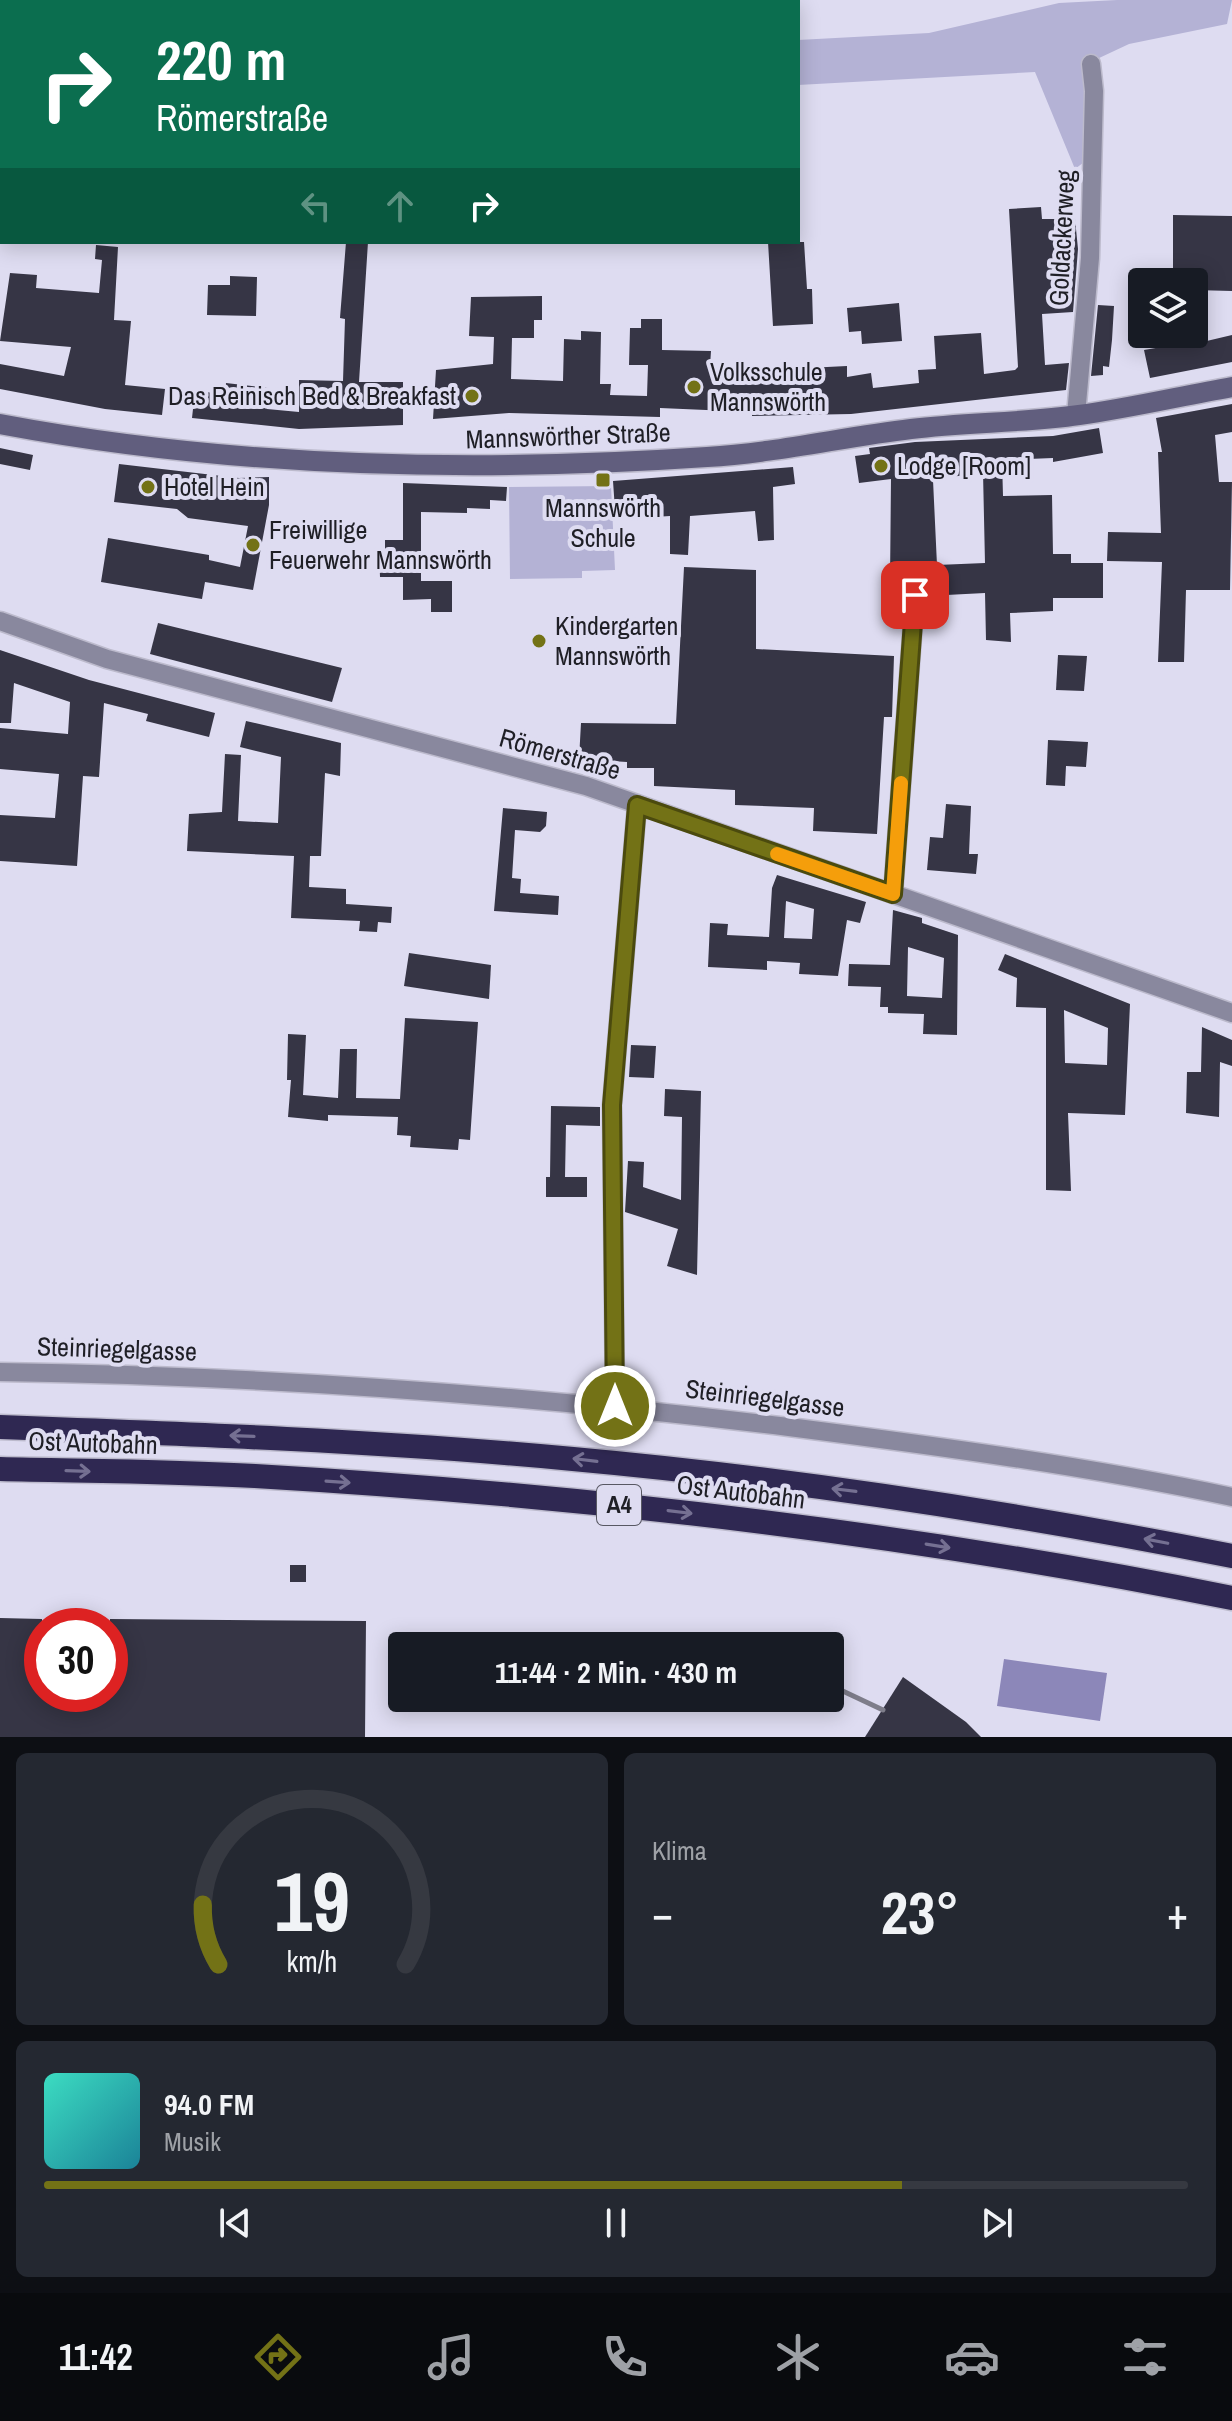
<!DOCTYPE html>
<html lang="de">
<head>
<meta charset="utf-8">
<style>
	:root { --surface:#171b24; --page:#242831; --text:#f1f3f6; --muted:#9ea1a6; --line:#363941; --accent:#737216 }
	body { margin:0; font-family:"Archivo Narrow",sans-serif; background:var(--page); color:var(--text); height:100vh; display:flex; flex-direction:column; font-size:30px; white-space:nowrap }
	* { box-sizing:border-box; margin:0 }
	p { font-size:26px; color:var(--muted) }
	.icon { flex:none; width:44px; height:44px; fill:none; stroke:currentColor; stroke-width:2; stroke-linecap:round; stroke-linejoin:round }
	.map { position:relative; height:1737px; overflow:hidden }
	.drawer { display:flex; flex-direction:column; gap:16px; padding:16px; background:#0d0f14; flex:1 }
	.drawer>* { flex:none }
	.guide { position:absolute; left:0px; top:0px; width:800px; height:244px; box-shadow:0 4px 20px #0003; background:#0b6e4f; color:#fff; overflow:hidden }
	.controls { position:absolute; left:1128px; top:268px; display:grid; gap:16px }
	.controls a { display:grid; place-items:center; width:80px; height:80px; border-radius:8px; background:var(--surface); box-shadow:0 4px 20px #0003; font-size:40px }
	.speed { position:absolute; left:24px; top:1608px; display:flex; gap:16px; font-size:40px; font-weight:700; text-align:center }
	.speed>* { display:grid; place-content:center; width:104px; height:104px; border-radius:50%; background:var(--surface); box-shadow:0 4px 20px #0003; line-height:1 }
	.speed .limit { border:12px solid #d22; background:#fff; color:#111 }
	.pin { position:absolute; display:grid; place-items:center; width:68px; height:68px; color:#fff; margin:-34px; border-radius:16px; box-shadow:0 4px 12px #0006 }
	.me { position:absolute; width:88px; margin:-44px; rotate:0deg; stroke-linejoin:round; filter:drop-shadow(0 0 6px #0008) }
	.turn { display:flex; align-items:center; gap:28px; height:168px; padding:0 24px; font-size:36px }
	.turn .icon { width:104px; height:104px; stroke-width:2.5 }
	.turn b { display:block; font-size:56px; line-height:68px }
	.lanes { display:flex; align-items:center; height:76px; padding:0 24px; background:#0003; justify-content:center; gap:40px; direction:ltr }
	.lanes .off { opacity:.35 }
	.big { font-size:60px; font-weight:800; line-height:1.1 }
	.drawer .widget { flex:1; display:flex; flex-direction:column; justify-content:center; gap:12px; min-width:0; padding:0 28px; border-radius:12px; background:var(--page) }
	.drawer .dial { align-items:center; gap:0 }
	.dial svg { height:208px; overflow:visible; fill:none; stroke:var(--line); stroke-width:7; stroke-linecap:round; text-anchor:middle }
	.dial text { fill:var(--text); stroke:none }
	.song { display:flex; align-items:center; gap:24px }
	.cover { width:96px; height:96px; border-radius:12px; background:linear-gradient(135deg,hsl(170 70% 55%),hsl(190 70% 35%)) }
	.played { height:8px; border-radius:4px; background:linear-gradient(90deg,var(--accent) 75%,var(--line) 75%) }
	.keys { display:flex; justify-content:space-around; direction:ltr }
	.heat { display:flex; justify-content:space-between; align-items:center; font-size:44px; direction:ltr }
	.drawer .tiles { flex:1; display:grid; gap:16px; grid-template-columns:1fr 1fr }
	.widget:last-child { grid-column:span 2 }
	.trip { position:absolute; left:388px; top:1632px; width:456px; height:80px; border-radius:8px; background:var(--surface); box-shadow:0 4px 20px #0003; font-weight:800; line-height:80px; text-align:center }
	.tab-bar { display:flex; height:128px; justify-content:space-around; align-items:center; background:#090b0e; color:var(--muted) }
	.tab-bar .icon { width:56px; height:56px }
	.tab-bar .active { color:var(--accent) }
	.tab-bar b { font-size:36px; color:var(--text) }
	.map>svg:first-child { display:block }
	.green { fill:#b4b2d5 }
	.water { fill:#8c87b9 }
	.building { fill:#363545; fill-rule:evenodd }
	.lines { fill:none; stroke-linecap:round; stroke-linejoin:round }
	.minor-casing { stroke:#bcbacc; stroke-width:21 }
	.secondary-casing { stroke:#bcbacc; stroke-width:23 }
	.motorway-casing { stroke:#bcbacc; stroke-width:27 }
	.minor { stroke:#89889e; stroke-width:18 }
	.secondary { stroke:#615e7e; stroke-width:20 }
	.motorway { stroke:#2f2852; stroke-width:24 }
	.rail { stroke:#7e7d8a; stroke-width:5 }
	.oneway { stroke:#757092 }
	.route-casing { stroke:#4b4a0e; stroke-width:20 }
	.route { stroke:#737216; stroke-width:14 }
	.slow { stroke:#f59e0b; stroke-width:14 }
	.poi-dot { fill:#737216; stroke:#dedcf1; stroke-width:3 }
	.labels { text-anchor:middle; stroke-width:8; stroke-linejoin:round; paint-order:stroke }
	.shield { fill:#dedcf1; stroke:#585863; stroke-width:2 }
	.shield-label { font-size:24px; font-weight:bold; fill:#1f1f26 }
	.street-label { font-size:26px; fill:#1f1f26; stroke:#dedcf1 }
	.poi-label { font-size:26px; fill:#1f1f26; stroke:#dedcf1; text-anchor:start }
</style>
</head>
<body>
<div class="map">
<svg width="1232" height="1737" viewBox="0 0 1232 1737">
	<rect width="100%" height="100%" fill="#dedcf1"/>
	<!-- green -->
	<g class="green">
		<polygon points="367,0 600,0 372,2"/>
		<polygon points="1117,0 1232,0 1227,24 1129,44 1097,59 1082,60 1088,86 1088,159 1075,169 1035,72 798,85 798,40 929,33 1059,3"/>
		<polygon points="611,486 615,570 582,571 582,578 510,579 509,487"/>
	</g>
	<!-- water -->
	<polygon class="water" points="1004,1659 1107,1673 1100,1721 997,1706"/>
	<!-- building -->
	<g class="building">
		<polygon points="1041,207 1042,219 1075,219 1078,249 1073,312 1042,314 1045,365 1069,363 1066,390 851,414 752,416 752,412 660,408 660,417 509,413 433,419 436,370 493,364 494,337 469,336 471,297 542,296 542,320 534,320 534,338 512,338 511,379 563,381 564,339 581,340 581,331 601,332 600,384 611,384 610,395 647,396 648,365 629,365 630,328 641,328 641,319 662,319 662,350 711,351 710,366 729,367 729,372 847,366 847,377 871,373 873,388 919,383 918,370 936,369 934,336 981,333 984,374 1015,370 1018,367 1009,209"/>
		<polygon points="1173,215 1232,216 1232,291 1194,290 1194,282 1173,282"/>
		<polygon points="346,242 368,242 359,382 403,382 403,425 299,429 192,418 195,391 225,394 226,383 269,388 267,409 299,412 299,380 343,381 345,319 340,318"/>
		<polygon points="768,242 804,242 807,289 812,289 813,324 773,326"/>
		<polygon points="96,245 118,247 114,320 131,321 125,385 165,389 162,415 105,409 0,389 0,364 64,376 71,347 0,341 10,273 37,275 36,288 99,293 102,260 95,259"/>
		<polygon points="230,276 257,277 256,316 207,315 208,285 230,285"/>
		<polygon points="899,303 902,341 862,344 861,331 849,332 847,308"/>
		<polygon points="1098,305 1114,306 1112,340 1109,367 1103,366 1103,375 1091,376"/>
		<polygon points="1173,334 1194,334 1194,344 1232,335 1232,362 1150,378 1144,350 1173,345"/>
		<polygon points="1232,404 1232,432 1215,435 1219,482 1232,482 1230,590 1186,590 1184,662 1158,662 1162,562 1107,561 1108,532 1161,533 1158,452 1162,452 1156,418"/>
		<path d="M1099,428L1103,453L1053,462V458L1002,460L1003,496L1052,495L1053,554H1071V563H1103V598H1053V611L1010,613L1011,642L986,640L985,593L927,596L920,581L890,582L891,479L859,483L855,456L870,454L869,448L915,442L1053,436ZM983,472L985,563L937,565L933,480Z"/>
		<polygon points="0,448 33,455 30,470 0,464"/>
		<polygon points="119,464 239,478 269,477 269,505 253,590 205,582 202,599 101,582 108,538 209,555 209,560 240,567 248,526 188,518 177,509 114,502"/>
		<polygon points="793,467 795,484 773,487 774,540 758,541 755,511 690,516 688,555 670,554 670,516 639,518 638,509 615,510 613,481"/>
		<polygon points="403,483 507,487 506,501 490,500 490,509 467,508 467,513 421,512 421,581 452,581 452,612 431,612 431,599 403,600 403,577 380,577 379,550 385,550 385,540 403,540"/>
		<polygon points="684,567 756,570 756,649 894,656 892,717 884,717 877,834 813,831 814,808 735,805 735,790 654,786 654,768 627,768 627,762 579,759 581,723 676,724"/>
		<polygon points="158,623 342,668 332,702 150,654"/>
		<polygon points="0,650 89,680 215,713 209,737 146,721 148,714 104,703 99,777 83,776 77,866 0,861 0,815 55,818 59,774 0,769 0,728 68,734 70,702 14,683 11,723 0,723"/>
		<polygon points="1058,655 1087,656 1084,691 1056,690"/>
		<polygon points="246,721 341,743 340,776 325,773 321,856 310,856 309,887 346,889 346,904 392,907 391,923 378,922 377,932 359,931 360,921 291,918 294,856 187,851 189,814 222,812 225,754 241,755 238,821 278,823 281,757 240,747"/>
		<polygon points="1048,740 1088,742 1086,767 1066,766 1065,786 1046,785"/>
		<polygon points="946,804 971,806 969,854 978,854 976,874 927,870 930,837 943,838"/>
		<polygon points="503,808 547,812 546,826 540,832 515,830 512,878 521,879 520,893 559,896 558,915 494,911"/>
		<path d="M777,875L866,902L860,923L847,920L838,976L799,974L800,963L767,961V970L708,967L710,923L728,924L727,935L769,937L772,888ZM786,901L814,909L812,939L784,938Z"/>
		<path d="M893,910L922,918V923L958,935L957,1035L923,1034L924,1014L888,1013V1007H880L881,987L848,986L849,964L890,965ZM908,947L944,958L942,998L907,996Z"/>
		<polygon points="409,953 491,965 489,999 404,986"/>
		<path d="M1005,954L1130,1004L1125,1115L1068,1113L1071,1191L1046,1190V1008L1016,1007L1017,978L998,970ZM1064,1010L1108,1028L1107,1065L1065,1063Z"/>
		<polygon points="405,1018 478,1022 470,1140 459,1139 458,1150 410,1147 411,1136 397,1135 398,1117 328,1115 328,1121 288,1117 291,1080 287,1080 288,1034 306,1035 303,1095 338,1098 340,1049 357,1049 356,1098 400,1099"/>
		<polygon points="1202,1027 1232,1040 1232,1066 1220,1062 1219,1117 1186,1113 1187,1072 1201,1072"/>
		<polygon points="631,1045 656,1046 654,1078 629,1077"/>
		<polygon points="665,1089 701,1091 697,1275 667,1266 678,1229 625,1212 628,1161 644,1162 643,1187 681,1200 682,1117 664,1116"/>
		<polygon points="551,1106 600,1107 600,1126 566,1125 565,1177 587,1177 587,1197 546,1197 546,1177 550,1177"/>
		<rect x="290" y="1565" width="16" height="17"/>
		<polygon points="0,1618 42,1619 42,1694 110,1694 110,1619 366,1621 365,1737 0,1737"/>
		<polygon points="903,1677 966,1722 981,1737 865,1737"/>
	</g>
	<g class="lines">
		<defs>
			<g id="minor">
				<polyline points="1076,415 1090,258 1094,91 1091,64"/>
				<polyline points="0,621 107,659 586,786 1232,1013"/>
				<polyline points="893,894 915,595"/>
				<path d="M0,1372C264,1376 527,1395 789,1427C937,1446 1086,1466 1232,1497"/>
				<polyline points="615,1406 612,1105 637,805"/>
			</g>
			<path id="secondary" d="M0,424C234,468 471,473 707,457C776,453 843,437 911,429C967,422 1024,423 1079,415C1130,408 1181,396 1232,387"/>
			<g id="motorway">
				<path d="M0,1427C191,1434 382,1441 573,1459C794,1479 1014,1513 1232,1556"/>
				<path d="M0,1469C85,1471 171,1471 255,1476C583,1495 910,1533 1232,1598"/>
			</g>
		</defs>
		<!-- minor casing -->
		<use href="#minor" class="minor-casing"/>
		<!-- secondary casing -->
		<use href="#secondary" class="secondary-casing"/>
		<!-- motorway casing -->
		<use href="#motorway" class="motorway-casing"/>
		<!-- minor -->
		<use href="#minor" class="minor"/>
		<!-- secondary -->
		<use href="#secondary" class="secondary"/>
		<!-- motorway -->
		<use href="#motorway" class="motorway"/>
		<!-- rail -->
		<g class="rail">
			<polyline points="657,1639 687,1646"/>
			<polyline points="830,1685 883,1710"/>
		</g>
	</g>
	<!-- one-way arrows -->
	<defs><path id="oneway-shaft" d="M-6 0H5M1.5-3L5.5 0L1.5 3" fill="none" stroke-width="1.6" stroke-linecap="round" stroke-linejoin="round" transform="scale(2)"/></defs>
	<g class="oneway">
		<use href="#oneway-shaft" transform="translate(242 1436) rotate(-178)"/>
		<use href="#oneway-shaft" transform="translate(585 1460) rotate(-173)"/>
		<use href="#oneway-shaft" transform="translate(78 1471) rotate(2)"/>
		<use href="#oneway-shaft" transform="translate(338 1482) rotate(4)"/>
		<use href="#oneway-shaft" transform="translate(844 1490) rotate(-173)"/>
		<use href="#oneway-shaft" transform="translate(680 1512) rotate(7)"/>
		<use href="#oneway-shaft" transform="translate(1156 1541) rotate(-169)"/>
		<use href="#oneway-shaft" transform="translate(938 1546) rotate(9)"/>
	</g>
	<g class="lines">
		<defs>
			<polyline id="route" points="615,1406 612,1105 637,805 893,894 915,595"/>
		</defs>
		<!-- route casing -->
		<use href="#route" class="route-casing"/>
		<!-- route -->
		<use href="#route" class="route"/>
		<!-- slow -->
		<polyline class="slow" points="777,854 893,894 901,783"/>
	</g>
	<!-- markers -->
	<g class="poi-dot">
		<circle cx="694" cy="387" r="8"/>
		<circle cx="472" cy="396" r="8"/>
		<circle cx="881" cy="466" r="8"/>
		<rect x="595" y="472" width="16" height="16" rx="4"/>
		<circle cx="148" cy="487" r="8"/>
		<circle cx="253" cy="545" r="8"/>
		<circle cx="539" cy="641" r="8"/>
	</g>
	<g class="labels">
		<!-- shield labels -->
		<rect class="shield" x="597" y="1485" width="44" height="40" rx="6"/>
		<g class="shield-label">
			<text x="619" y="1513">A4</text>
		</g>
		<!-- street labels -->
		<g class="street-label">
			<text transform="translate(1062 238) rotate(-87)" y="9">Goldackerweg</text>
			<text transform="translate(568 436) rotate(-2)" y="9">Mannswörther Straße</text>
			<text transform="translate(560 754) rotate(16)" y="9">Römerstraße</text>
			<text transform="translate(117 1349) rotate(2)" y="9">Steinriegelgasse</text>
			<text transform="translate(765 1398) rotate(7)" y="9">Steinriegelgasse</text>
			<text transform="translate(93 1443) rotate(2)" y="9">Ost Autobahn</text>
			<text transform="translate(741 1492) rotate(7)" y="9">Ost Autobahn</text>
		</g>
		<!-- poi labels -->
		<g class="poi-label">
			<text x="710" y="381">Volksschule<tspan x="710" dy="30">Mannswörth</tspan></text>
			<text x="456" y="405" text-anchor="end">Das Reinisch Bed &amp; Breakfast</text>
			<text x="897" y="475">Lodge [Room]</text>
			<text x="164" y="496">Hotel Hein</text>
			<text x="603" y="517" text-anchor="middle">Mannswörth<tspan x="603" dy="30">Schule</tspan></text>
			<text x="269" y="539">Freiwillige<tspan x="269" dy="30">Feuerwehr Mannswörth</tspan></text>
			<text x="555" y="635">Kindergarten<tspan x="555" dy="30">Mannswörth</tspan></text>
		</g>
	</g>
</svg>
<div class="controls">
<a><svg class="icon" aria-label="layers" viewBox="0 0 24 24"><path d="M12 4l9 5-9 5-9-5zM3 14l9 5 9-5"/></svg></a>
</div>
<div class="speed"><div class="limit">30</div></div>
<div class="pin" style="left:915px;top:595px;background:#d93025"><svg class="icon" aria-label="arrive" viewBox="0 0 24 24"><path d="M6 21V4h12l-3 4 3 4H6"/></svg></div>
<svg class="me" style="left:615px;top:1406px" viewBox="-20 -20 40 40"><circle r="17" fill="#737216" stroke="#fff" stroke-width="3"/><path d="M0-11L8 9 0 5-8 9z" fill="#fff"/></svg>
<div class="trip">11:44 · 2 Min. · 430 m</div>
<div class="guide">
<div class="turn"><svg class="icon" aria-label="right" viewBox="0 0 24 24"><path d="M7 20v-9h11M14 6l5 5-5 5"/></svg><div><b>220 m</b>Römerstraße</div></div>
<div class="lanes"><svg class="icon off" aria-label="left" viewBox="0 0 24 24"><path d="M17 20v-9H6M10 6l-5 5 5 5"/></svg><svg class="icon off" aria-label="ahead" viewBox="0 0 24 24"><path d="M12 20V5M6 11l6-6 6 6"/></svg><svg class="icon" aria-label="right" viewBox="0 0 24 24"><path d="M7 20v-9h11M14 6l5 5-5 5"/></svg></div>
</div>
</div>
<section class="drawer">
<div class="tiles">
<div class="widget dial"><svg viewBox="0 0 100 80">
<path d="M14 69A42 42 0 1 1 86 69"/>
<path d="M14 69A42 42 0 0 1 8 46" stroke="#737216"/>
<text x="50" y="56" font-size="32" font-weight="700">19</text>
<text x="50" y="72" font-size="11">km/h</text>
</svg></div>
<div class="widget"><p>Klima</p>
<div class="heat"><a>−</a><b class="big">23°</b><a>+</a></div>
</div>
<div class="widget">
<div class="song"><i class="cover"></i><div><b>94.0 FM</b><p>Musik</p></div></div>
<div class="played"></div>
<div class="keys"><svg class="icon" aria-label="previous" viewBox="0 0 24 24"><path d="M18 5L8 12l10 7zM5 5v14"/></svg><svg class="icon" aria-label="pause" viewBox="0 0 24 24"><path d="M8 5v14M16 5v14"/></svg><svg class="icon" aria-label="next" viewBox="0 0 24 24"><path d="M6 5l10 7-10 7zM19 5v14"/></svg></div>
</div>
</div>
</section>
<nav class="tab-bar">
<b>11:42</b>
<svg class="icon active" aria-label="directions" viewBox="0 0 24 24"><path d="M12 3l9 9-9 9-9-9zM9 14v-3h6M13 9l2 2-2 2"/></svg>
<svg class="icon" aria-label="music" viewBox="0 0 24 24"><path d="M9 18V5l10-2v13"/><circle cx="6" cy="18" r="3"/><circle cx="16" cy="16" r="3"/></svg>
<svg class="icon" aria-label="phone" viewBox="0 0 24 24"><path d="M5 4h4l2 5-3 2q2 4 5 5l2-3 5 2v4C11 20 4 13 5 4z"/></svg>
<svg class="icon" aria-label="climate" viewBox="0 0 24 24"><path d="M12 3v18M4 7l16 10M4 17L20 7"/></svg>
<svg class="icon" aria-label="car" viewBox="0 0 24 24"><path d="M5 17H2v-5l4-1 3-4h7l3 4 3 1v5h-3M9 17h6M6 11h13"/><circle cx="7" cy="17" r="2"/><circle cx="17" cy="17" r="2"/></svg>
<svg class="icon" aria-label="filters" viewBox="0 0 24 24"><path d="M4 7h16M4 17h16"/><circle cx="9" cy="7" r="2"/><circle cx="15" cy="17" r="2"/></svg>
</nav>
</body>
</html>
